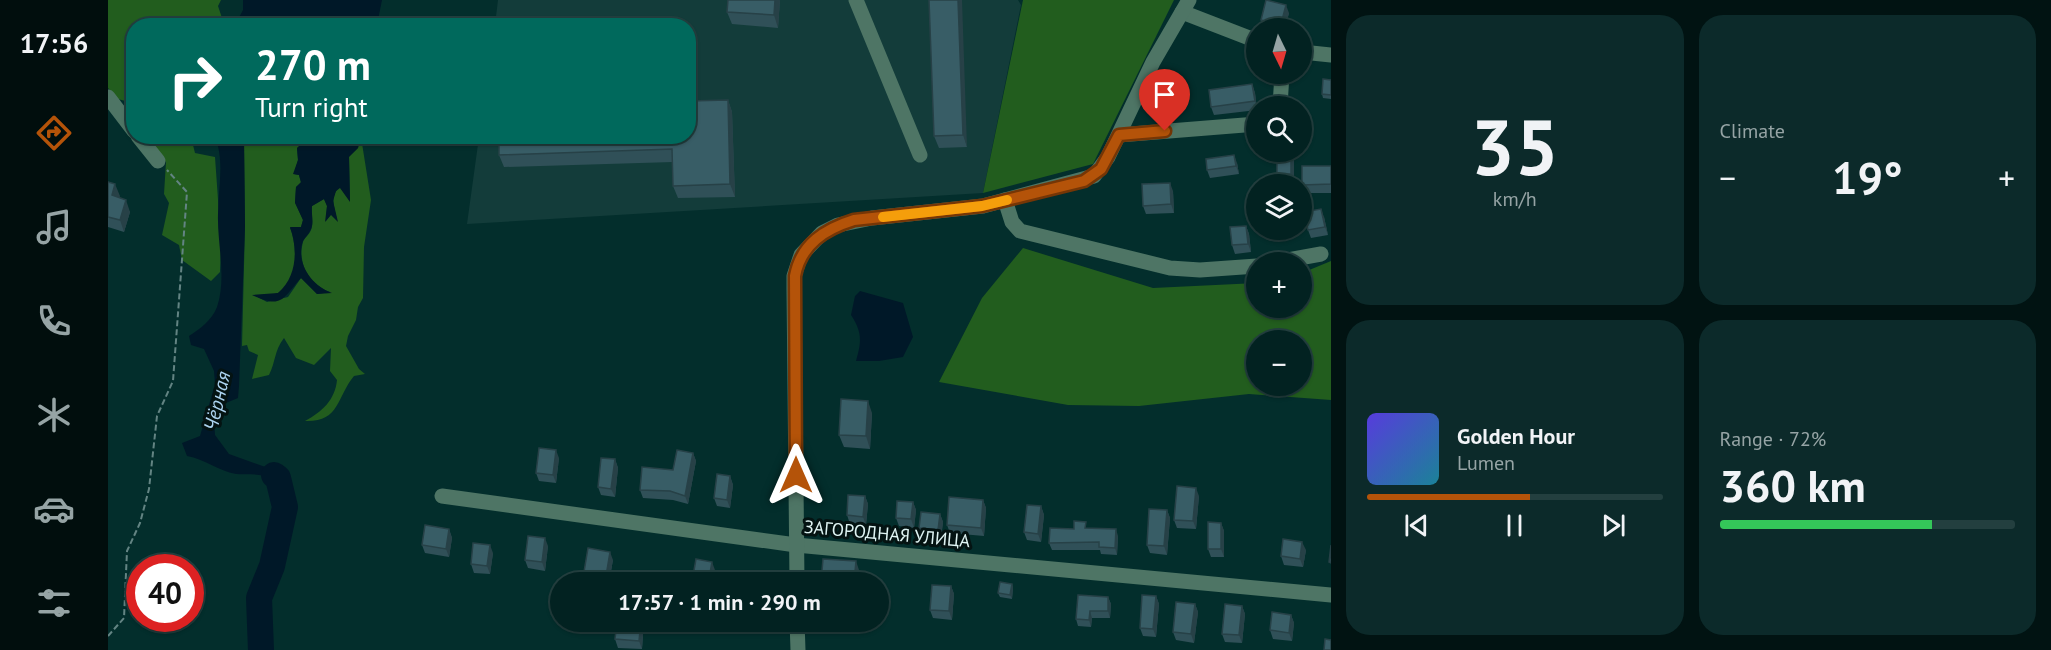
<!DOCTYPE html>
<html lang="en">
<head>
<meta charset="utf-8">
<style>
	:root { --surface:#022221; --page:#0c2a2a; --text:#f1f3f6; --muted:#96a4a5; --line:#233f3f; --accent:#b45309 }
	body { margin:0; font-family:"PT Sans",sans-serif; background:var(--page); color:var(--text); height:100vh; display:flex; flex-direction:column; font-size:22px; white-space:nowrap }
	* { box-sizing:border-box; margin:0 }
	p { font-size:20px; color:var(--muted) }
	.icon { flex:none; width:33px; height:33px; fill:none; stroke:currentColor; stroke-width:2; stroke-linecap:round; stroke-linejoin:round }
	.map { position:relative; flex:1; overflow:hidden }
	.panel { display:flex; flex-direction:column; gap:15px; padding:15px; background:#011312; width:720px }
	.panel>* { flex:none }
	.top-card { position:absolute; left:18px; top:18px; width:570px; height:126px; border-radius:24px; box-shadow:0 2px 4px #0004,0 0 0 2px var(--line); background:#00695c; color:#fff; overflow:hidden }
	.needle { width:39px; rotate:175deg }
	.controls { position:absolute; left:1138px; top:18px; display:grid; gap:12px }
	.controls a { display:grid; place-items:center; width:66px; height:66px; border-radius:50%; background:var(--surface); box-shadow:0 2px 4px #0004,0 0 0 2px var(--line); font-size:30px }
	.speed { position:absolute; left:18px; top:554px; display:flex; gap:12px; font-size:30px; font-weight:700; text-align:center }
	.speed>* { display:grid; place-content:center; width:78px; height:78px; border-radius:50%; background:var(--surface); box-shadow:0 2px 4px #0004,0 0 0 2px var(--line); line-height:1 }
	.speed .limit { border:9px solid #d22; background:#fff; color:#111 }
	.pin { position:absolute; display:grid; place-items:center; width:51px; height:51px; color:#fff; margin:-62px -26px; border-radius:50% 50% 50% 0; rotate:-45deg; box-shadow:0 0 6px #0007 }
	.pin .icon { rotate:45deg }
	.me { position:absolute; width:66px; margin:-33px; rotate:0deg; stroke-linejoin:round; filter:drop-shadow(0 0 4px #0008) }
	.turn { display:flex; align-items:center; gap:21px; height:126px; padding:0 30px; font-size:27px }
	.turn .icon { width:78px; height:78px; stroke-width:2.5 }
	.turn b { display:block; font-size:42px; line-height:51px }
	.big { font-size:45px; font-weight:800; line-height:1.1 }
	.panel .widget { flex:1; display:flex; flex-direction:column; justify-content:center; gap:9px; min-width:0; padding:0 21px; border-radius:24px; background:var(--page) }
	.panel .dial { align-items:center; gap:0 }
	.dial b { font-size:78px; line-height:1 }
	.song { display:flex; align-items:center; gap:18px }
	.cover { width:72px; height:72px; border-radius:9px; background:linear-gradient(135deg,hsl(250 70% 55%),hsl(190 70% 35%)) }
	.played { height:6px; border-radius:3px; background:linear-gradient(90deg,var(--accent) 55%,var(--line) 55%) }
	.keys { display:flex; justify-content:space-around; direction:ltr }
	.heat { display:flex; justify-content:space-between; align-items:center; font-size:33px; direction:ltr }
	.charge { height:9px; border-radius:4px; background:linear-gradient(90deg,#34c759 72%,var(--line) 0) }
	.panel .tiles { flex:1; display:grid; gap:15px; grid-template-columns:repeat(2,1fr) }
	.trip { position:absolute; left:442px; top:572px; width:339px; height:60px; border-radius:30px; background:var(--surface); box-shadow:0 2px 4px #0004,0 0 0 2px var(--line); font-weight:800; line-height:60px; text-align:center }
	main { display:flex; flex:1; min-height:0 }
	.tab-bar { display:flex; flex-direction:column; width:108px; justify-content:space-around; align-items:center; background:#010e0d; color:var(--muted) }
	.tab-bar .icon { width:42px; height:42px }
	.tab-bar .active { color:var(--accent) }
	.tab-bar b { font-size:27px; color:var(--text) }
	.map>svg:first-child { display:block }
	.built { fill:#133c3a }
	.green { fill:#225d1e; fill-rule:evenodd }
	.water { fill:#001828 }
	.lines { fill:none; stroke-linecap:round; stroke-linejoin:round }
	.river { stroke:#001828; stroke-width:26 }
	.path { stroke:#638483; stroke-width:2; stroke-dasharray:6 3; stroke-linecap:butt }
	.minor { stroke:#4e7565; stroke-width:15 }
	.wall { fill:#305058 }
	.shaded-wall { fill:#274147 }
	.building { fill:#385d66; stroke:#274147; stroke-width:1.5 }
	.route-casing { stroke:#753606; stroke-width:15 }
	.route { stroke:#b45309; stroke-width:10 }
	.slow { stroke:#f59e0b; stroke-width:10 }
	.labels { text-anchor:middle; stroke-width:6; stroke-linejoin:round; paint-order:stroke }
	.street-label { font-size:18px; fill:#dff4f3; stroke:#041312 }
	.water-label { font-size:20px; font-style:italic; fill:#acd3ef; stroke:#041312 }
</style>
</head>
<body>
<main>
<nav class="tab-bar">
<b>17:56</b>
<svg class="icon active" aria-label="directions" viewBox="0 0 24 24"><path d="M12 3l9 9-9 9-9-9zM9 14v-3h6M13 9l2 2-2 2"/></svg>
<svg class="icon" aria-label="music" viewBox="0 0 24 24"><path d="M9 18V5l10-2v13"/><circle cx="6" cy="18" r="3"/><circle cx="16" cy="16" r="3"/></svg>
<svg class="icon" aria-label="phone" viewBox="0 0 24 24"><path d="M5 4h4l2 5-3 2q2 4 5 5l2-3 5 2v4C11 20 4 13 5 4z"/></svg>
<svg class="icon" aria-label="climate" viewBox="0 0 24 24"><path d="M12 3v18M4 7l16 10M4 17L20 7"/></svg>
<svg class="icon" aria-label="car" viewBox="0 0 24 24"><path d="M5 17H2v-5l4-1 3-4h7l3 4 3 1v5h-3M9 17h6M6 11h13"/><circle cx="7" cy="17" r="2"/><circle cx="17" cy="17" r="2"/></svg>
<svg class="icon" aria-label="filters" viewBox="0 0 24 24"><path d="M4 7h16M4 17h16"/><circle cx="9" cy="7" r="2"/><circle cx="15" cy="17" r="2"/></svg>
</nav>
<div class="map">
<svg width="1223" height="650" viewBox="0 0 1223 650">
	<rect width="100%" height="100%" fill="#032e2c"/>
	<!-- built -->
	<polygon class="built" points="390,0 910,0 913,5 875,193 359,224 371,137 580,136 580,26 387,25"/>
	<!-- green -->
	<g class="green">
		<polygon points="0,0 113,0 110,6 115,21 111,25 26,26 25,117 21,102 10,99 0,88"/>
		<polygon points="915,0 1066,0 985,164 875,193"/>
		<polygon points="35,137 83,137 87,153 107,157 113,242 112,272 103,281 74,260 71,245 54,235 61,203 56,194 58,162"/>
		<path d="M139,137H201L189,148L190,160L186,174L191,175L193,183L188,187L187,202L195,220L193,227L182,228C189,245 192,284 170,293C163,296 152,295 146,295L159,302L180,297L193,278L209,294L222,292C202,285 189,264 195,242C196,238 201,235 203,230C206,223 203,214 204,206L216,199L219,206L218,221L223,214L229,220C227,209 221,196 232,187L242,201L241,156L250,148L253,137L263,200L256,247L255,298L250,307L248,320L240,336L238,346L251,369L257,374L246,376C228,398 232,422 197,421C214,412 227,400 229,380L222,371L223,348L206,365L188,358L176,338C166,351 168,361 161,375L144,379L150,355L141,351L139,345L134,346L137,226L136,140Z"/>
		<path d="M915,248L1045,288L1149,283V308H1194V273L1223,261V400L1141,394L1031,406L960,405L831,382L874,298ZM1194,340V386H1149V340Z"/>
	</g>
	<!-- water -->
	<g class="water">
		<polygon points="135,0 274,0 269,25 127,25 135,10"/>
		<path d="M107,137H139L136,141L137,226L131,386L130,398L113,405L106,420L107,435L121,454L163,469L169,467C180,479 179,491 177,507C173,499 170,488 164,481C156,472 139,475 128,474C110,471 97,459 79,456L74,443L92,436L107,384L106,371L96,349L83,345L81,336C92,329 104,320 109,307C119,277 109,244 110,214C110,189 117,161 107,137Z"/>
		<path d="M201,137H252L250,148L241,157L242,202L232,188L228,191L225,201L230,222L223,215L217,222L219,206L216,199L204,206C203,213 206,222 203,229C201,234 197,237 195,241C187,263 204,286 224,293L209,294L193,278C174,299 175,309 144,295L170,293C189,277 190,249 182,227H193L195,220L187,203L188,187L193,182L191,175L185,174L190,160L189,148Z"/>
		<path d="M752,291L795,303L805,337L795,357L771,361H748C754,341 754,332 743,315L747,296Z"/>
	</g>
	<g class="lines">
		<!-- river -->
		<polyline class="river" points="153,650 151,598 164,566 177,507 170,478 166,475"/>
		<!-- path -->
		<polyline class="path" points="0,636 16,618 19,551 32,523 41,489 49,416 65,381 79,192 59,170"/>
		<!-- minor -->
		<g class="minor">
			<polyline points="748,0 812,155"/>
			<polyline points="1074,12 1149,41"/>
			<polyline points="1194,52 1223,55"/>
			<polyline points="0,97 26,131"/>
			<polyline points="1172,106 1174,74"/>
			<polyline points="1011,135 1149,124"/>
			<polyline points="30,136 50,161"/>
			<polyline points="897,200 904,222 912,231 1062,268 1092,270 1149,266"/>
			<polyline points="1169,262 1213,254"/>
			<polyline points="334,496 688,545 1223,595"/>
			<polyline points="689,582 686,289 686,276 693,255 714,233 730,225 764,218 875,206 986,176 1000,157 1045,62 1081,0"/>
			<polyline points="689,621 690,650"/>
		</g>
	</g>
	<!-- wall -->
	<g class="wall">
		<polygon points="620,0 672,0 670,28 624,24 619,12"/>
		<polygon points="821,0 859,147 831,148 826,136"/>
		<polygon points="1181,13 1177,28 1156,28 1153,20"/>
		<polygon points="1223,80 1223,99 1215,98 1214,94"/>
		<polygon points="1144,84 1147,93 1149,110 1106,115 1103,107"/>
		<polygon points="620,100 624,112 627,197 570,198 565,186 565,162 396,167 391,155"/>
		<polygon points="1183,152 1185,152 1186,154 1186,183 1172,183 1169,174"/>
		<polygon points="1129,163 1131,174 1102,178 1099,170"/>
		<polygon points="1223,166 1223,193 1197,193 1194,184"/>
		<polygon points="0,182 22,212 16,232 0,227"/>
		<polygon points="1065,191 1066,213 1038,214 1035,206"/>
		<polygon points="1216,217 1220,235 1203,238 1200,230"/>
		<polygon points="1138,226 1141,234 1143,252 1127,254 1124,245"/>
		<polygon points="764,413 762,449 736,447 731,435"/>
		<polygon points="585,453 588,461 580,504 565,500 535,498 532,490 565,470"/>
		<polygon points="451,458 448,483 431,481 428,473"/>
		<polygon points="507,459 510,468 507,497 493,495 490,487"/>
		<polygon points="622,476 625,485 622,508 609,506 606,498"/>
		<polygon points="757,496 760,504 758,525 742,524 739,515"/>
		<polygon points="1091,496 1088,529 1069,528 1066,520"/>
		<polygon points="875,500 878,508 876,536 842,533 839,525"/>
		<polygon points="805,502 808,510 806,528 791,526 788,518"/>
		<polygon points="933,506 936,515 933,542 919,540 916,532"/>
		<polygon points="1059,510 1062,518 1059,555 1042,553 1039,545"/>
		<polygon points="832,514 835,522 833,538 814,536 811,528"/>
		<polygon points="1113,523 1116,531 1116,557 1103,557 1100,549"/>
		<polygon points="980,528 1010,536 1009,555 993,554 992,550 944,550 941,543 966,529"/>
		<polygon points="341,529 344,538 341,557 317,553 314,545"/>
		<polygon points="440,546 437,571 420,568 417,560"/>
		<polygon points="1198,550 1195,567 1176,565 1173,556"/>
		<polygon points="385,553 382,574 366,573 363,564"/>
		<polygon points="505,560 501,582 487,582 479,581 476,572"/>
		<polygon points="607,570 605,582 587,582 585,576"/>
		<polygon points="904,584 905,588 904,599 892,597 890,593"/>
		<polygon points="843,586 846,594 844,620 825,618 822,610"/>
		<polygon points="1048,596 1051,604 1048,637 1035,636 1032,628"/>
		<polygon points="1000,597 1003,604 1002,618 984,618 983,627 970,626 968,619"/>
		<polygon points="1087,604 1090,612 1086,643 1068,640 1065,632"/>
		<polygon points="1134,606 1137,614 1134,643 1117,642 1114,634"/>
		<polygon points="1183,615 1186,623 1184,641 1165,639 1162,630"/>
		<polygon points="509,621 536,621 534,649 510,648 507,639"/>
	</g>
	<!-- shaded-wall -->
	<g class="shaded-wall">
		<polygon points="667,0 672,0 670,28 666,15"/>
		<polygon points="850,0 854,0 859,147 855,135"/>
		<polygon points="1178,5 1181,13 1177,28 1175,28 1173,24"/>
		<polygon points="1144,84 1147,93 1149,108 1147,101"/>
		<polygon points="620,100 624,112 627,197 622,184"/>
		<polygon points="1183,152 1185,152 1186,154 1186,183 1183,174"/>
		<polygon points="1126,155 1129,163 1131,174 1128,166"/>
		<polygon points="1062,183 1065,191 1066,213 1063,204"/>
		<polygon points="7,184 12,196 8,208 4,195"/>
		<polygon points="18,200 22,212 16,232 12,220"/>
		<polygon points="1213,209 1216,217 1220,235 1217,227"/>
		<polygon points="1138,226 1141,234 1143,252 1140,244"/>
		<polygon points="760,401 764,413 762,449 758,436"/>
		<polygon points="448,450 451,458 448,483 445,475"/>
		<polygon points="585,453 588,461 580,504 577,496"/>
		<polygon points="507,459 510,468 507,497 503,489"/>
		<polygon points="622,476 625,485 622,508 619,500"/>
		<polygon points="1088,488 1091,496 1088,529 1085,521"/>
		<polygon points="757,496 760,504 758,525 755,517"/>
		<polygon points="875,500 878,508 876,536 873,528"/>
		<polygon points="805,502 808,510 806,528 803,519"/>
		<polygon points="933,506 936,515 933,542 930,534"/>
		<polygon points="1059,510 1062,518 1059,555 1056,546"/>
		<polygon points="832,514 835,522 833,538 830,530"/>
		<polygon points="1113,523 1116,531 1116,557 1113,549"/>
		<polygon points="341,529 344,538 341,557 338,549"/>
		<polygon points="1008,529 1010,536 1009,555 1007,548"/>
		<polygon points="437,538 440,546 437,571 434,562"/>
		<polygon points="1194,542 1198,550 1195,567 1192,559"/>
		<polygon points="382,545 385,553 382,574 379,566"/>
		<polygon points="502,552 505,560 501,582 500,582 498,576"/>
		<polygon points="748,561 752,573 751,582 746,582"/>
		<polygon points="604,562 607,570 605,582 602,582 601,579"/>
		<polygon points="904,584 905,588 904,599 902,595"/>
		<polygon points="843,586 846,594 844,620 841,611"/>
		<polygon points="1048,596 1051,604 1048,637 1045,629"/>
		<polygon points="1000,597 1003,604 1002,618 1000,611"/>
		<polygon points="1087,604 1090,612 1086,643 1083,634"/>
		<polygon points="1134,606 1137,614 1134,643 1131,635"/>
		<polygon points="982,611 984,618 983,627 981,620"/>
		<polygon points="1183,615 1186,623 1184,641 1181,633"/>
		<polygon points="533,621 536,621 534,649 531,641"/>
	</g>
	<!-- building -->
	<g class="building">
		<polygon points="620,0 667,0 666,15 619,12"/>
		<polygon points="821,0 850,0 855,135 826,136"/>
		<polygon points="1158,0 1178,5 1173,24 1153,20"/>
		<polygon points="1215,79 1223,80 1223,95 1214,94"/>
		<polygon points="1144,84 1147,101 1103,107 1101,90"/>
		<polygon points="620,100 622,184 565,186 564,149 391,155 391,136 580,136 580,101"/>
		<rect x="1169" y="152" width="14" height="22"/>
		<polygon points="1126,155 1128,166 1099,170 1098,159"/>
		<polygon points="1194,166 1223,166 1223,184 1194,185"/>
		<polygon points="0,182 7,184 4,195 18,200 12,220 0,217"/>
		<polygon points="1062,183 1063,204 1035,206 1034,184"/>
		<polygon points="1213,209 1217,227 1200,230 1196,212"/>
		<polygon points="1138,226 1140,244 1124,245 1122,227"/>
		<polygon points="733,399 760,401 758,436 731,435"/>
		<polygon points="431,448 448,450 445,475 428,473"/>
		<polygon points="569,450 585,453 577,496 562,491 532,490 534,467 565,470"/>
		<polygon points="493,458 507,459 503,489 490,487"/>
		<polygon points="609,474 622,476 619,500 606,498"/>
		<polygon points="1069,486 1088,488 1085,521 1066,520"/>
		<polygon points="740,495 757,496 755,517 739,515"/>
		<polygon points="841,497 875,500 873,528 839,525"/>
		<polygon points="789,501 805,502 803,519 788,518"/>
		<polygon points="919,505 933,506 930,534 916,532"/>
		<polygon points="1041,509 1059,510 1056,546 1039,545"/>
		<polygon points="813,512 832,514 830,530 811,528"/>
		<polygon points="966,521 978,522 977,528 1008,529 1007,548 991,547 991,542 941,543 942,528 966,529"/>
		<polygon points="1100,522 1113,523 1113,549 1100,549"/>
		<polygon points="317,525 341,529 338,549 314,545"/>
		<polygon points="420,536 437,538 434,562 417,560"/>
		<polygon points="1175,539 1194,542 1192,559 1173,556"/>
		<polygon points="365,543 382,545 379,566 363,564"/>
		<polygon points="1223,545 1223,563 1221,562"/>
		<polygon points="480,548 502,552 498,576 476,572"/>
		<polygon points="588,559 604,562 601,579 585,576"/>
		<polygon points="715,559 748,561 746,582 713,582"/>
		<polygon points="628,574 648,577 647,582 627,582"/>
		<polygon points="892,582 904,584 902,595 890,593"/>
		<polygon points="824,585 843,586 841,611 822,610"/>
		<polygon points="970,595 1000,597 1000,611 982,611 981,620 968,619"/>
		<polygon points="1034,595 1048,596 1045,629 1032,628"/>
		<polygon points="1068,602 1087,604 1083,634 1065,632"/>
		<polygon points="1117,604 1134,606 1131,635 1114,634"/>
		<polygon points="1164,612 1183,615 1181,633 1162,630"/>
		<polygon points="509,621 533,621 531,641 507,639"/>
		<polygon points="1217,639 1223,640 1223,650 1216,650"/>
	</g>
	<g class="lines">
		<defs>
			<path id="route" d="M688,475L687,276C693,244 717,229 746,220L874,206L976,181L993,169L1011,135L1057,131"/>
		</defs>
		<!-- route casing -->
		<use href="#route" class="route-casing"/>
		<!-- route -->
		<use href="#route" class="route"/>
		<!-- slow -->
		<polyline class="slow" points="775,217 874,206 899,200"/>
	</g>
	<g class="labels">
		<!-- street labels -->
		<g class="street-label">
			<text transform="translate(779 534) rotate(5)" y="6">ЗАГОРОДНАЯ УЛИЦА</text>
		</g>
		<!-- water labels -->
		<g class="water-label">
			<text transform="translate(109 401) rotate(-77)" y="7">Чёрная</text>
		</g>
	</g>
</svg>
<div class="controls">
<a><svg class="needle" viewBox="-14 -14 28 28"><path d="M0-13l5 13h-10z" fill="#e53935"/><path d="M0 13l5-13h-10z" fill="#96a4a5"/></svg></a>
<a><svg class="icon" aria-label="search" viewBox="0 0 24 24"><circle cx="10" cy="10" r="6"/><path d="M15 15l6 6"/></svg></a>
<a><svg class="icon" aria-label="layers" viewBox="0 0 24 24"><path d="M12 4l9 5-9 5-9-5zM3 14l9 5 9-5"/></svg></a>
<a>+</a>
<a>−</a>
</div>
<div class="speed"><div class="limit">40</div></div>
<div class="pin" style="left:1057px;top:131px;background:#d93025"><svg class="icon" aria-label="arrive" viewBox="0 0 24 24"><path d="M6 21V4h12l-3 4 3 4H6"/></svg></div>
<svg class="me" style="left:688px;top:475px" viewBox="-20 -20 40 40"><path d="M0-17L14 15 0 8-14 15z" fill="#b45309" stroke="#fff" stroke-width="4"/></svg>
<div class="trip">17:57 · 1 min · 290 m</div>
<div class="top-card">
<div class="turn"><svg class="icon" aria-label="right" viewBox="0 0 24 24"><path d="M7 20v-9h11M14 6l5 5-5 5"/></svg><div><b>270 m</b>Turn right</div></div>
</div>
</div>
<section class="panel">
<div class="tiles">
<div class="widget dial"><b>35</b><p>km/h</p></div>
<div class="widget"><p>Climate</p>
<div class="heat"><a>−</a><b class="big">19°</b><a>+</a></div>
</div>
<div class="widget">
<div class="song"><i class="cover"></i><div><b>Golden Hour</b><p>Lumen</p></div></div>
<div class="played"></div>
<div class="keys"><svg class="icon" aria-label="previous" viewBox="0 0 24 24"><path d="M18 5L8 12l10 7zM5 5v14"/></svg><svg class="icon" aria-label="pause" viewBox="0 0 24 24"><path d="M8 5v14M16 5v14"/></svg><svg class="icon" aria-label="next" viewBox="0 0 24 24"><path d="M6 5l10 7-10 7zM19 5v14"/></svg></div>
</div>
<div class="widget"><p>Range · 72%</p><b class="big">360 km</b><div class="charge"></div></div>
</div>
</section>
</main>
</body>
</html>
